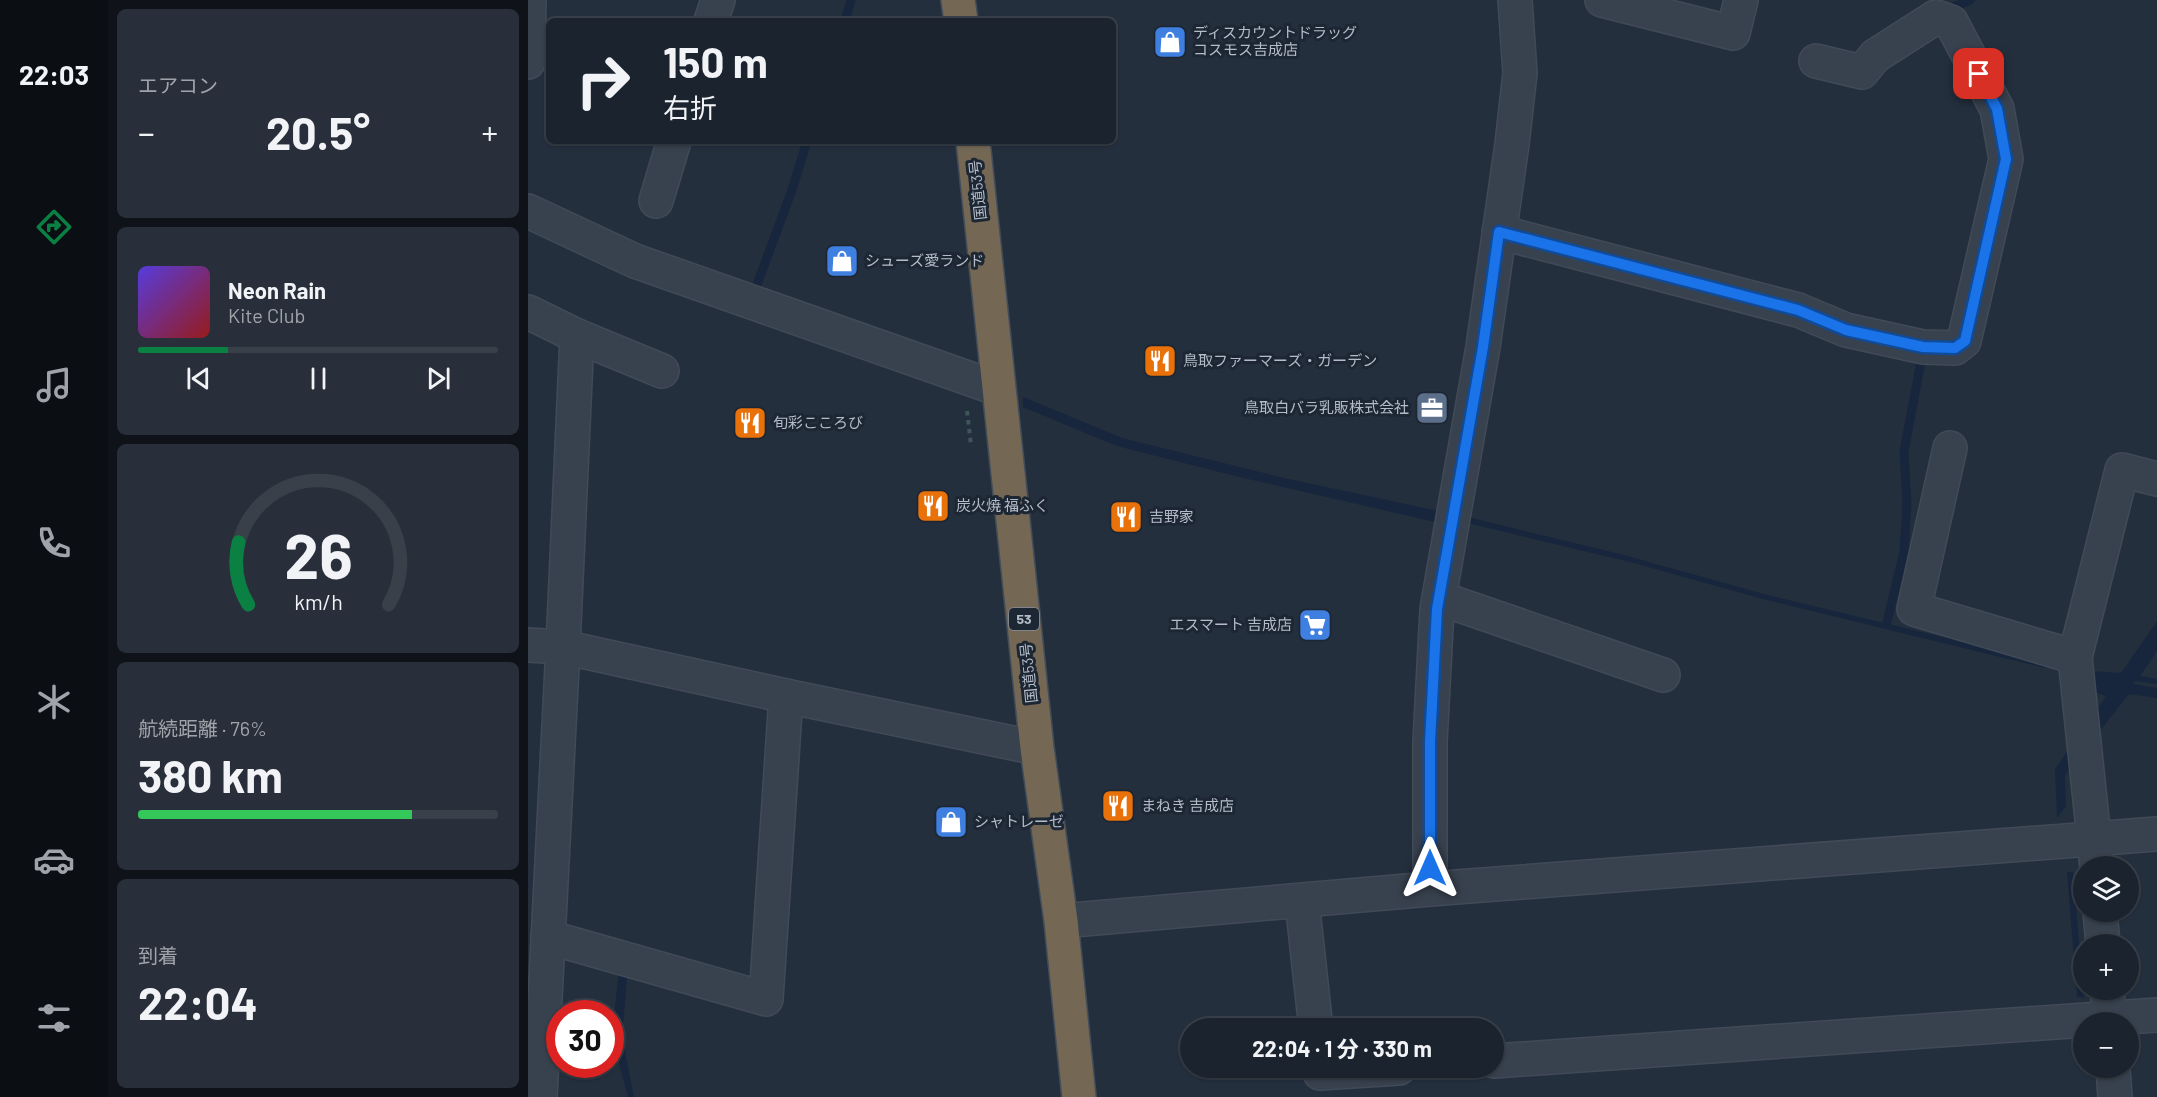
<!DOCTYPE html>
<html lang="ja">
<head>
<meta charset="utf-8">
<style>
	:root { --surface:#1b232e; --page:#282f3a; --text:#f1f3f6; --muted:#a0a4aa; --line:#39404a; --accent:#0b8043 }
	body { margin:0; font-family:Barlow,"Noto Sans JP",sans-serif; background:var(--page); color:var(--text); height:100vh; display:flex; flex-direction:column; font-size:22px; white-space:nowrap }
	* { box-sizing:border-box; margin:0 }
	p { font-size:20px; color:var(--muted) }
	.icon { flex:none; width:33px; height:33px; fill:none; stroke:currentColor; stroke-width:2; stroke-linecap:round; stroke-linejoin:round }
	.map { position:relative; flex:1; overflow:hidden }
	.details { display:flex; flex-direction:column; gap:9px; padding:9px; background:#0f1319; width:420px }
	.details>* { flex:none }
	.hud { position:absolute; left:18px; top:18px; width:570px; height:126px; border-radius:9px; box-shadow:0 2px 4px #0004,0 0 0 2px var(--line); background:#1b232e; color:var(--text); overflow:hidden }
	.tools { position:absolute; left:1545px; top:856px; display:grid; gap:12px }
	.tools a { display:grid; place-items:center; width:66px; height:66px; border-radius:50%; background:var(--surface); box-shadow:0 2px 4px #0004,0 0 0 2px var(--line); font-size:30px }
	.speed { position:absolute; left:18px; top:1000px; display:flex; gap:12px; font-size:30px; font-weight:700; text-align:center }
	.speed>* { display:grid; place-content:center; width:78px; height:78px; border-radius:50%; background:var(--surface); box-shadow:0 2px 4px #0004,0 0 0 2px var(--line); line-height:1 }
	.speed .limit { border:9px solid #d22; background:#fff; color:#111 }
	.pin { position:absolute; display:grid; place-items:center; width:51px; height:51px; color:#fff; margin:-26px; border-radius:12px; box-shadow:0 3px 9px #0006 }
	.me { position:absolute; width:66px; margin:-33px; rotate:0deg; stroke-linejoin:round; filter:drop-shadow(0 0 4px #0008) }
	.turn { display:flex; align-items:center; gap:21px; height:126px; padding:0 18px; font-size:27px }
	.turn .icon { width:78px; height:78px; stroke-width:2.5 }
	.turn b { display:block; font-size:42px; line-height:51px }
	.big { font-size:45px; font-weight:700; line-height:1.1 }
	.details .tile { flex:1; display:flex; flex-direction:column; justify-content:center; gap:9px; min-width:0; padding:0 21px; border-radius:9px; background:var(--page) }
	.details .dial { align-items:center; gap:0 }
	.dial svg { height:156px; overflow:visible; fill:none; stroke:var(--line); stroke-width:7; stroke-linecap:round; text-anchor:middle }
	.dial text { fill:var(--text); stroke:none }
	.song { display:flex; align-items:center; gap:18px }
	.cover { width:72px; height:72px; border-radius:9px; background:linear-gradient(135deg,hsl(250 70% 55%),hsl(0 70% 35%)) }
	.played { height:6px; border-radius:3px; background:linear-gradient(90deg,var(--accent) 25%,var(--line) 25%) }
	.keys { display:flex; justify-content:space-around; direction:ltr }
	.heat { display:flex; justify-content:space-between; align-items:center; font-size:33px; direction:ltr }
	.charge { height:9px; border-radius:4px; background:linear-gradient(90deg,#34c759 76%,var(--line) 0) }
	.trip { position:absolute; left:652px; top:1018px; width:324px; height:60px; border-radius:30px; background:var(--surface); box-shadow:0 2px 4px #0004,0 0 0 2px var(--line); font-weight:700; line-height:60px; text-align:center }
	main { display:flex; flex:1; min-height:0 }
	.menu { display:flex; flex-direction:column; width:108px; justify-content:space-around; align-items:center; background:#0b0e12; color:var(--muted) }
	.menu .icon { width:42px; height:42px }
	.menu .active { color:var(--accent) }
	.menu b { font-size:27px; color:var(--text) }
	.map>svg:first-child { display:block }
	.water { fill:#17263c }
	.lines { fill:none; stroke-linecap:round; stroke-linejoin:round }
	.stream { stroke:#17263c; stroke-width:9 }
	.minor-casing { stroke:#414a57; stroke-width:36 }
	.highway-casing { stroke:#434c59; stroke-width:36 }
	.path { stroke:#3f5557; stroke-width:4; stroke-dasharray:4.5 4.5; stroke-linecap:butt }
	.minor { stroke:#38414e; stroke-width:33 }
	.highway { stroke:#746855; stroke-width:33 }
	.route-casing { stroke:#114b97; stroke-width:15 }
	.route { stroke:#1a73e8; stroke-width:10 }
	.labels { text-anchor:middle; stroke-width:6; stroke-linejoin:round; paint-order:stroke }
	.shield { fill:#1d2633; stroke:#878f9c; stroke-width:1.5 }
	.shield-label { font-size:14px; font-weight:bold; fill:#b4bcc9 }
	.poi-label { font-size:15px; fill:#b4bcc9; stroke:#1d2633; text-anchor:start }
	.street-label { font-size:15px; fill:#b4bcc9; stroke:#1d2633 }
</style>
</head>
<body>
<main>
<nav class="menu">
<b>22:03</b>
<svg class="icon active" aria-label="directions" viewBox="0 0 24 24"><path d="M12 3l9 9-9 9-9-9zM9 14v-3h6M13 9l2 2-2 2"/></svg>
<svg class="icon" aria-label="music" viewBox="0 0 24 24"><path d="M9 18V5l10-2v13"/><circle cx="6" cy="18" r="3"/><circle cx="16" cy="16" r="3"/></svg>
<svg class="icon" aria-label="phone" viewBox="0 0 24 24"><path d="M5 4h4l2 5-3 2q2 4 5 5l2-3 5 2v4C11 20 4 13 5 4z"/></svg>
<svg class="icon" aria-label="climate" viewBox="0 0 24 24"><path d="M12 3v18M4 7l16 10M4 17L20 7"/></svg>
<svg class="icon" aria-label="car" viewBox="0 0 24 24"><path d="M5 17H2v-5l4-1 3-4h7l3 4 3 1v5h-3M9 17h6M6 11h13"/><circle cx="7" cy="17" r="2"/><circle cx="17" cy="17" r="2"/></svg>
<svg class="icon" aria-label="filters" viewBox="0 0 24 24"><path d="M4 7h16M4 17h16"/><circle cx="9" cy="7" r="2"/><circle cx="15" cy="17" r="2"/></svg>
</nav>
<section class="details">
<div class="tile"><p>エアコン</p>
<div class="heat"><a>−</a><b class="big">20.5°</b><a>+</a></div>
</div>
<div class="tile">
<div class="song"><i class="cover"></i><div><b>Neon Rain</b><p>Kite Club</p></div></div>
<div class="played"></div>
<div class="keys"><svg class="icon" aria-label="previous" viewBox="0 0 24 24"><path d="M18 5L8 12l10 7zM5 5v14"/></svg><svg class="icon" aria-label="pause" viewBox="0 0 24 24"><path d="M8 5v14M16 5v14"/></svg><svg class="icon" aria-label="next" viewBox="0 0 24 24"><path d="M6 5l10 7-10 7zM19 5v14"/></svg></div>
</div>
<div class="tile dial"><svg viewBox="0 0 100 80">
<path d="M14 69A42 42 0 1 1 86 69"/>
<path d="M14 69A42 42 0 0 1 9 37" stroke="#0b8043"/>
<text x="50" y="56" font-size="32" font-weight="700">26</text>
<text x="50" y="72" font-size="11">km/h</text>
</svg></div>
<div class="tile"><p>航続距離 · 76%</p><b class="big">380 km</b><div class="charge"></div></div>
<div class="tile"><p>到着</p><b class="big">22:04</b></div>
</section>
<div class="map">
<svg width="1629" height="1097" viewBox="0 0 1629 1097">
	<rect width="100%" height="100%" fill="#242f3e"/>
	<!-- water -->
	<g class="water">
		<polygon points="495,397 594,438 756,478 948,519 1092,554 1236,594 1518,662 1517,668 1231,598 1106,563 935,522 907,522 707,476 589,446 495,407"/>
		<polygon points="1629,621 1629,651 1612,676 1629,679 1629,684 1607,681 1605,684 1629,688 1629,698 1601,694 1537,775 1538,806 1529,818 1527,769 1578,696 1564,691 1562,671 1593,673"/>
		<polygon points="1539,872 1545,872 1556,998 1549,997"/>
		<polygon points="91,968 100,968 94,1037 106,1097 100,1097 84,1037"/>
	</g>
	<g class="lines">
		<!-- stream -->
		<g class="stream">
			<polyline points="1426,14 1423,8 1442,0"/>
			<polyline points="317,21 323,0"/>
			<polyline points="226,293 265,187 279,141"/>
			<polyline points="1359,622 1376,552 1379,503 1376,452 1394,356 1397,356"/>
		</g>
		<defs>
			<g id="minor">
				<polyline points="1074,0 1205,33 1213,0"/>
				<polyline points="183,21 190,0"/>
				<polyline points="0,62 1,0"/>
				<polyline points="128,201 146,141"/>
				<polyline points="0,211 107,261 471,389"/>
				<polyline points="971,232 1270,310 1318,330 1395,347 1427,348 1436,341 1478,159 1469,109 1423,22 1408,17 1347,56 1334,72 1288,61"/>
				<polyline points="0,312 49,336 134,371"/>
				<polyline points="1422,448 1386,609 1547,657"/>
				<polyline points="911,598 1135,675"/>
				<polyline points="0,645 35,647 258,696 509,748"/>
				<polyline points="1569,867 1547,657 1594,470 1629,479"/>
				<polyline points="902,889 902,742 909,609 955,347 984,144 992,73 987,0"/>
				<polyline points="774,901 788,1029"/>
				<polyline points="1572,912 1575,945"/>
				<polyline points="533,921 902,889 1629,834"/>
				<polyline points="20,937 238,999 258,696"/>
				<polyline points="1579,990 1582,1023"/>
				<polyline points="966,1061 1629,1015"/>
				<polyline points="1585,1068 1587,1097"/>
				<polyline points="792,1073 871,1068"/>
				<polyline points="12,1097 35,647 49,336"/>
			</g>
			<g id="highway">
				<polyline points="430,0 433,21"/>
				<polyline points="445,141 509,748 533,921 551,1097"/>
			</g>
		</defs>
		<!-- minor casing -->
		<use href="#minor" class="minor-casing"/>
		<!-- highway casing -->
		<use href="#highway" class="highway-casing"/>
		<!-- path -->
		<polyline class="path" points="439,411 443,445"/>
		<!-- minor -->
		<use href="#minor" class="minor"/>
		<!-- highway -->
		<use href="#highway" class="highway"/>
	</g>
	<g class="lines">
		<defs>
			<polyline id="route" points="902,868 902,742 909,609 955,347 971,232 1270,310 1318,330 1395,347 1427,348 1437,341 1478,159 1469,109 1451,74"/>
		</defs>
		<!-- route casing -->
		<use href="#route" class="route-casing"/>
		<!-- route -->
		<use href="#route" class="route"/>
	</g>
	<!-- icons -->
	<defs>
		<symbol id="shop-square" viewBox="-11 -11 22 22"><rect x="-9" y="-9" width="18" height="18" rx="4" fill="#3f7fe0" stroke="#1d2633"/><path d="M-5-2.5h2.3a2.7 3.5 0 0 1 5.4 0H5L5.5 6h-11ZM-1.5-2.5h3a1.5 2.3 0 0 0-3 0Z" fill="#fff"/></symbol>
		<symbol id="restaurant-square" viewBox="-11 -11 22 22"><rect x="-9" y="-9" width="18" height="18" rx="4" fill="#e8710a" stroke="#1d2633"/><path d="M-5-6h1v4h1v-4h1v4h1v-4h1v5L-1.5 .5V6h-2V.5L-5-1ZM5-6V6H3V1.5H1.5Q1.5-4 5-6Z" fill="#fff"/></symbol>
		<symbol id="office-square" viewBox="-11 -11 22 22"><rect x="-9" y="-9" width="18" height="18" rx="4" fill="#5c6f8a" stroke="#1d2633"/><path d="M-6-3h4V-5.5h4V-3h4V5H-6ZM-1-4.5V-3h2v-1.5ZM-6 0V1H6V0Z" fill="#fff"/></symbol>
		<symbol id="supermarket-square" viewBox="-11 -11 22 22"><rect x="-9" y="-9" width="18" height="18" rx="4" fill="#3f7fe0" stroke="#1d2633"/><path d="M-6-5.5h2.5l.6 2H6L4.5 2H-2.5L-4.4-4H-6ZM-1.5 3.2a1.3 1.3 0 1 0 .1 0ZM3 3.2a1.3 1.3 0 1 0 .1 0Z" fill="#fff"/></symbol>
	</defs>
	<g fill-rule="evenodd">
		<use href="#shop-square" x="623" y="23" width="38" height="38"/>
		<use href="#shop-square" x="295" y="242" width="38" height="38"/>
		<use href="#restaurant-square" x="613" y="342" width="38" height="38"/>
		<use href="#office-square" x="885" y="389" width="38" height="38"/>
		<use href="#restaurant-square" x="203" y="404" width="38" height="38"/>
		<use href="#restaurant-square" x="386" y="487" width="38" height="38"/>
		<use href="#restaurant-square" x="579" y="498" width="38" height="38"/>
		<use href="#supermarket-square" x="768" y="606" width="38" height="38"/>
		<use href="#restaurant-square" x="571" y="787" width="38" height="38"/>
		<use href="#shop-square" x="404" y="803" width="38" height="38"/>
	</g>
	<g class="labels">
		<!-- shield labels -->
		<rect class="shield" x="481" y="608" width="30" height="22" rx="4.5"/>
		<g class="shield-label">
			<text x="496" y="624">53</text>
		</g>
		<!-- poi labels -->
		<g class="poi-label">
			<text x="665" y="38">ディスカウントドラッグ<tspan x="665" dy="17">コスモス吉成店</tspan></text>
			<text x="337" y="266">シューズ愛ランド</text>
			<text x="655" y="366">鳥取ファーマーズ・ガーデン</text>
			<text x="881" y="413" text-anchor="end">鳥取白バラ乳販株式会社</text>
			<text x="245" y="428">旬彩こころび</text>
			<text x="428" y="511">炭火焼 福ふく</text>
			<text x="621" y="522">吉野家</text>
			<text x="764" y="630" text-anchor="end">エスマート 吉成店</text>
			<text x="613" y="811">まねき 吉成店</text>
			<text x="446" y="827">シャトレーゼ</text>
		</g>
		<!-- street labels -->
		<g class="street-label">
			<text transform="translate(450 190) rotate(-96)" y="5">国道53号</text>
			<text transform="translate(501 673) rotate(-96)" y="5">国道53号</text>
		</g>
	</g>
</svg>
<div class="tools">
<a><svg class="icon" aria-label="layers" viewBox="0 0 24 24"><path d="M12 4l9 5-9 5-9-5zM3 14l9 5 9-5"/></svg></a>
<a>+</a>
<a>−</a>
</div>
<div class="speed"><div class="limit">30</div></div>
<div class="pin" style="left:1451px;top:74px;background:#d93025"><svg class="icon" aria-label="arrive" viewBox="0 0 24 24"><path d="M6 21V4h12l-3 4 3 4H6"/></svg></div>
<svg class="me" style="left:902px;top:868px" viewBox="-20 -20 40 40"><path d="M0-17L14 15 0 8-14 15z" fill="#1a73e8" stroke="#fff" stroke-width="4"/></svg>
<div class="trip">22:04 · 1 分 · 330 m</div>
<div class="hud">
<div class="turn"><svg class="icon" aria-label="right" viewBox="0 0 24 24"><path d="M7 20v-9h11M14 6l5 5-5 5"/></svg><div><b>150 m</b>右折</div></div>
</div>
</div>
</main>
</body>
</html>
